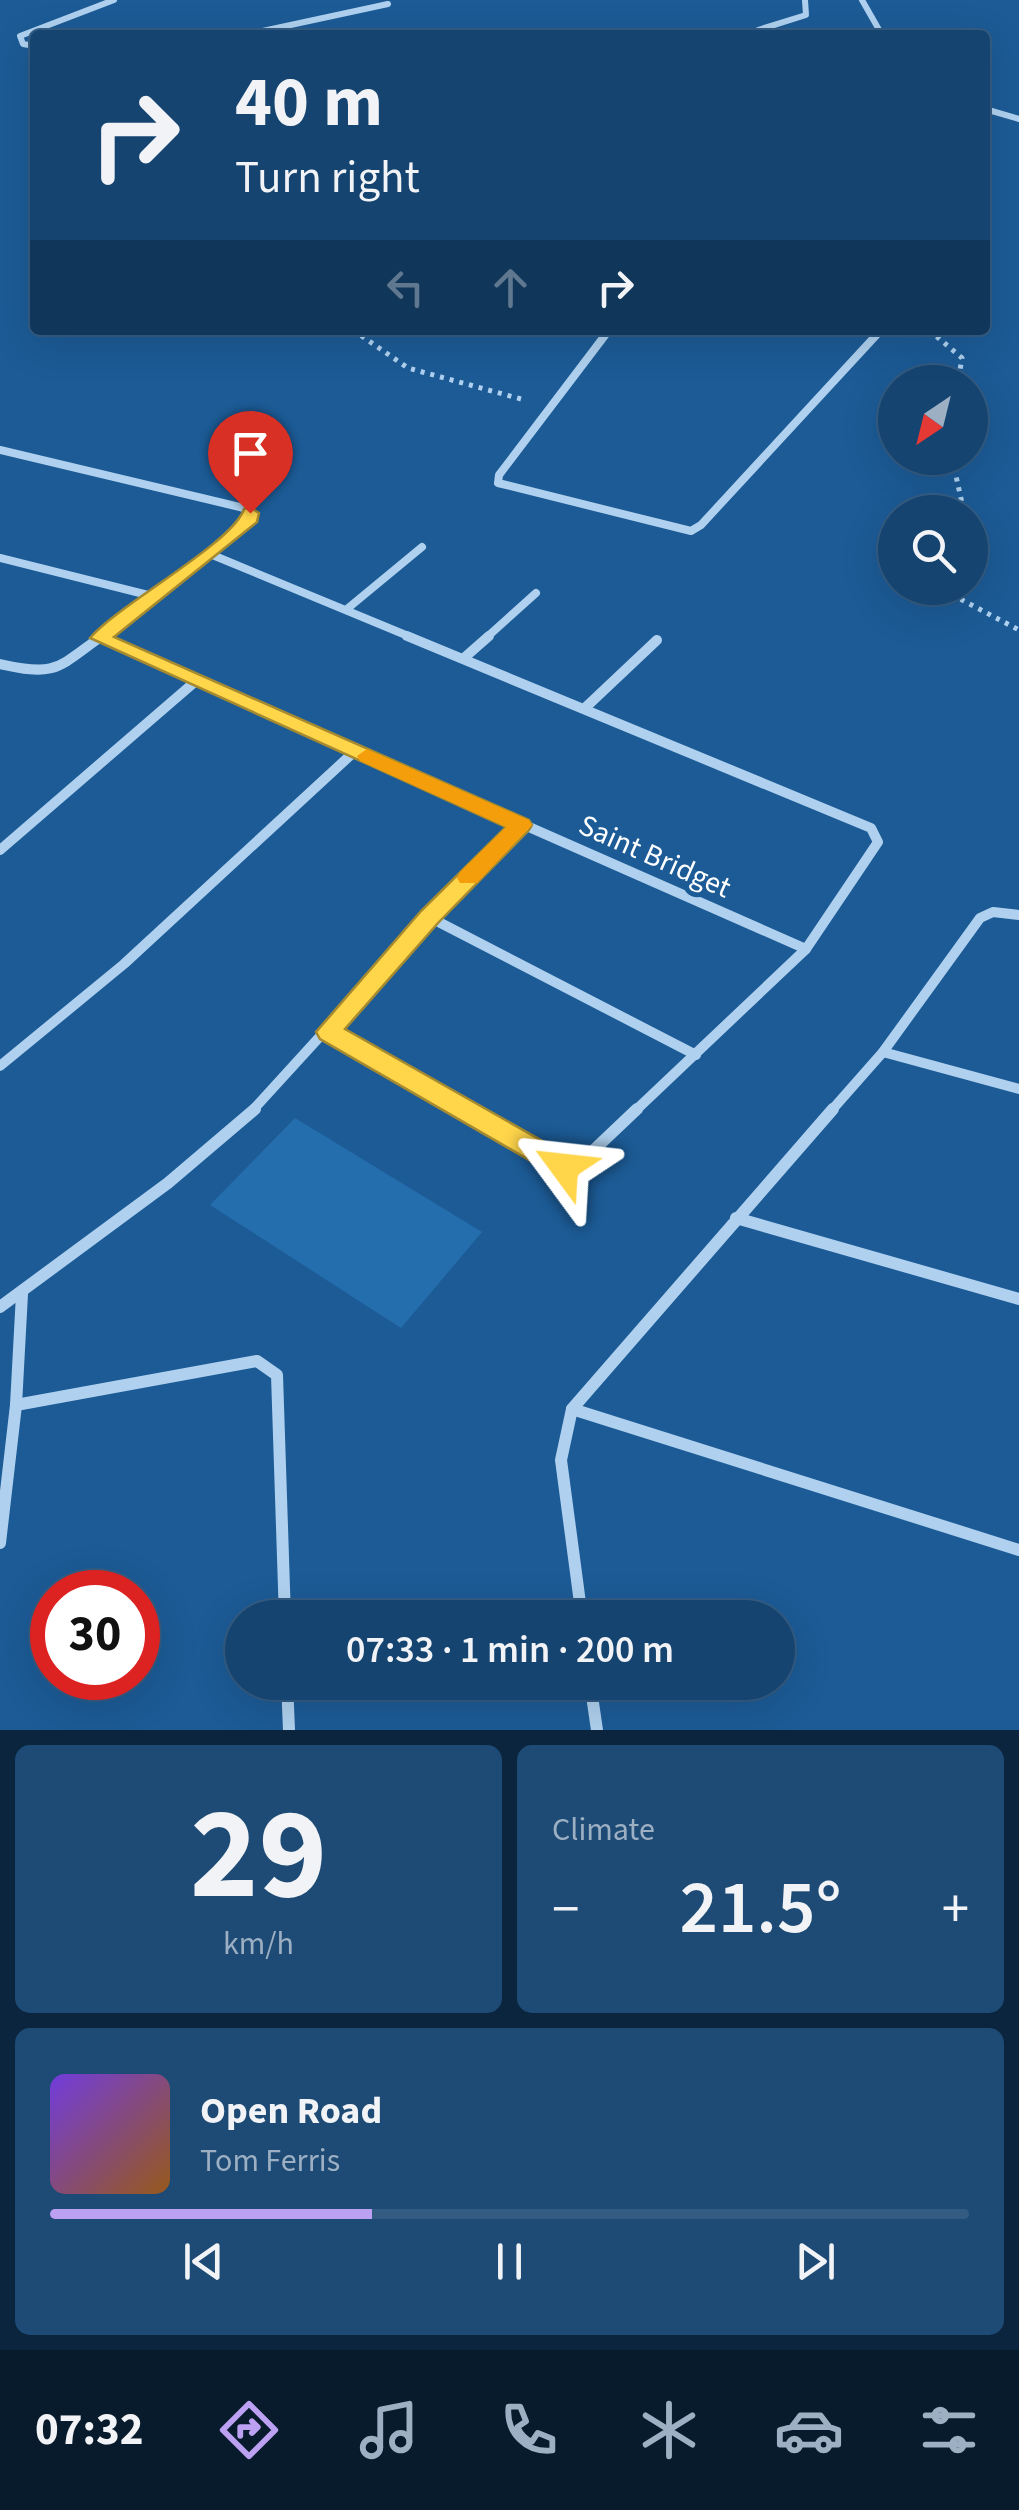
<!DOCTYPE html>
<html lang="en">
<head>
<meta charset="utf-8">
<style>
	:root { --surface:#154470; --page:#1e4b75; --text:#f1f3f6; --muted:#9db0c3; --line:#345c83; --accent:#bca0f2 }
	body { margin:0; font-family:"Source Sans 3",sans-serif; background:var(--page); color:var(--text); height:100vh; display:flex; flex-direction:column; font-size:38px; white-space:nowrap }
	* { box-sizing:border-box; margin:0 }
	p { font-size:32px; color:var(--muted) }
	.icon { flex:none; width:55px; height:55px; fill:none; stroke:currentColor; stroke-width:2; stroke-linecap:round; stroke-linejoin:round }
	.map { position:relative; height:1730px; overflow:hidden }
	.panel { display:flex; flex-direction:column; gap:15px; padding:15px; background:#0c253e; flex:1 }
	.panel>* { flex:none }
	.banner { position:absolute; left:30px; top:30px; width:960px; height:305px; border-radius:10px; box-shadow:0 10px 40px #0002,0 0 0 2px var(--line); background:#154470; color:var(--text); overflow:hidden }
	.needle { width:65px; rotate:215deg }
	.fabs { position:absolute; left:878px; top:365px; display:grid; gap:20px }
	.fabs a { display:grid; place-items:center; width:110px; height:110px; border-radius:50%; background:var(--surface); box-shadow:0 10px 40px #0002,0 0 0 2px var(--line); font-size:50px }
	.speed { position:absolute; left:30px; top:1570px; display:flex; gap:20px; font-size:50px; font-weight:700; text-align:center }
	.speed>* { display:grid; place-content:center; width:130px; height:130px; border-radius:50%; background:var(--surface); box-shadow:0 10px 40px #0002,0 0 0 2px var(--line); line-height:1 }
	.speed .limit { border:15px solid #d22; background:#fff; color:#111 }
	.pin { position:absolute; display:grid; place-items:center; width:85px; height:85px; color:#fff; margin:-102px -42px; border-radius:50% 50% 50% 0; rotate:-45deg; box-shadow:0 0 10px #0007 }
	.pin .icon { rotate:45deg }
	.me { position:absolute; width:110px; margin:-55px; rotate:300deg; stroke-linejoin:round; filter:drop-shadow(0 0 8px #0008) }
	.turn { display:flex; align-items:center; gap:35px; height:210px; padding:0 40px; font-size:45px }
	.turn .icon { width:130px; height:130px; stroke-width:2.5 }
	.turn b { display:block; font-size:70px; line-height:85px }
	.lanes { display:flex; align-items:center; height:95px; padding:0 40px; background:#0003; justify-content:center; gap:50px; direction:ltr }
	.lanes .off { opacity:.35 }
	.big { font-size:75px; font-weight:600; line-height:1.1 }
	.panel .widget { flex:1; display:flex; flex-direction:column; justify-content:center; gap:15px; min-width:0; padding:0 35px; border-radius:15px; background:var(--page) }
	.panel .dial { align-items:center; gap:0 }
	.dial b { font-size:130px; line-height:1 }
	.song { display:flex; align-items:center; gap:30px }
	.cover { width:120px; height:120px; border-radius:15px; background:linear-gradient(135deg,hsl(260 70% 55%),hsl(30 70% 35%)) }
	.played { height:10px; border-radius:5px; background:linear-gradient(90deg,var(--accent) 35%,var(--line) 35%) }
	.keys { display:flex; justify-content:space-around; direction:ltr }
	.heat { display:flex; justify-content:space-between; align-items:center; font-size:55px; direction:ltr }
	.panel .tiles { flex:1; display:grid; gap:15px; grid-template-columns:1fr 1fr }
	.widget:last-child { grid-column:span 2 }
	.trip { position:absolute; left:225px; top:1600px; width:570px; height:100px; border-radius:50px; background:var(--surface); box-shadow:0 10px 40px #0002,0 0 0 2px var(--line); font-weight:600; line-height:100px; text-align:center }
	.menu { display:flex; height:160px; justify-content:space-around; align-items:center; background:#081b2d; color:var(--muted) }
	.menu .icon { width:70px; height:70px }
	.menu .selected { color:var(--accent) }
	.menu b { font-size:45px; color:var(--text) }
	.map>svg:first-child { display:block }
	.green { fill:#256eae }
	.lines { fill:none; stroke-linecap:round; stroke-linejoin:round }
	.path { stroke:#afd1ef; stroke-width:5; stroke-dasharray:4 6; stroke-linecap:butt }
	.minor-far3 { stroke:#afd1ef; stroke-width:6 }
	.minor-far2 { stroke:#afd1ef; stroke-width:8 }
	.minor-far1 { stroke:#afd1ef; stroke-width:10 }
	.minor { stroke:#afd1ef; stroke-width:12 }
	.route { fill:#ffd54a; stroke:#a68a30; stroke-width:2.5 }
	.slow { fill:#f59e0b }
	.labels { text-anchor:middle; stroke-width:10; stroke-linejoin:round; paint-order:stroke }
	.street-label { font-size:30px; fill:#fff; stroke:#1c5b96 }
</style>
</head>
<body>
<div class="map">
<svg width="1019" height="1730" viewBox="0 0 1019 1730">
	<rect width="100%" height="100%" fill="#1c5b96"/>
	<!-- green -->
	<polygon class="green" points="295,1118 482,1232 401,1328 210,1205"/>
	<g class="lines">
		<!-- path -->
		<g class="path">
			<polyline points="353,330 408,368 521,399"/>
			<polyline points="929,330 962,358 958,382"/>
			<polyline points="952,458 964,512"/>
			<polyline points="949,588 947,592 1019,630"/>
		</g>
		<!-- minor-far3 -->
		<g class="minor-far3">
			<polyline points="862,0 882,35"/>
			<polyline points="758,30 806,15 805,0"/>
			<polyline points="244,35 388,4"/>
			<polyline points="35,46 23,44 20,36 114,0"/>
			<polyline points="985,109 1019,119"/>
		</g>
		<!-- minor-far2 -->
		<g class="minor-far2">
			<polyline points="609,330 499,475 498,483 691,531 701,525 881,330"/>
			<polyline points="0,450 248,509 251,518 156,597 98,638"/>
			<polyline points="210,554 413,638"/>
			<polyline points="0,558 156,597"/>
			<polyline points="347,609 422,547"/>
			<polyline points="486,638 536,593"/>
		</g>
		<!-- minor-far1 -->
		<g class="minor-far1">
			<polyline points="407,636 871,828 878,842 806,949 635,1111"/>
			<polyline points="100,638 806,949"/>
			<polyline points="464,658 489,636"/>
			<path d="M0,664C57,677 57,668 102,636"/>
			<polyline points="586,707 657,640"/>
			<polyline points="0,850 197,680"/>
			<polyline points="429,917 696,1055"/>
			<polyline points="329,1032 467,1111"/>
			<polyline points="883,1052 1019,1089"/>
			<polyline points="0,1066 124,964 355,751"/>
			<polyline points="252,1111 429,917 521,825"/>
			<polyline points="831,1111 883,1052 980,918 993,912 1019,915"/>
		</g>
		<!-- minor -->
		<g class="minor">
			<polyline points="463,1109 564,1167 577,1166 637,1109"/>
			<polyline points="736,1218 1019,1299"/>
			<polyline points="0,1307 168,1183 255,1109"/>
			<polyline points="16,1405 257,1361 277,1375 285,1618"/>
			<polyline points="572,1409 1019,1550"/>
			<polyline points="0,1543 16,1405 22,1294"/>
			<polyline points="582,1618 561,1460 572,1409 833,1109"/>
			<polyline points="287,1682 289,1730"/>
			<polyline points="590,1682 597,1730"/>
		</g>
	</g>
	<!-- route -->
	<path class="route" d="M250,507L259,513L257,522L114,637L529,820L532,825L529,830L438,923L345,1029L574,1159L578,1167L574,1175L564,1178L555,1175L320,1039L316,1032L421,911L506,827L90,638C119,604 233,543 244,509Z"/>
	<!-- slow -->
	<polygon class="slow" points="367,749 529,820 532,825 477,883 460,883 457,878 460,872 506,827 360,761 357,756"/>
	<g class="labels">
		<!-- street labels -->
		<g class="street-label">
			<text transform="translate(655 856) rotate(24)" y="10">Saint Bridget</text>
		</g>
	</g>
</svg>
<div class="fabs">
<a><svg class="needle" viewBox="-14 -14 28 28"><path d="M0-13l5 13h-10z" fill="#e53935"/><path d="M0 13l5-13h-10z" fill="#9db0c3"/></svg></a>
<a><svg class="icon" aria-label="search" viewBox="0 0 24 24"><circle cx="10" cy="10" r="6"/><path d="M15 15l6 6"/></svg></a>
</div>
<div class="speed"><div class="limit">30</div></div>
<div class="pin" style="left:250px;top:513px;background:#d93025"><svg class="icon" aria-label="arrive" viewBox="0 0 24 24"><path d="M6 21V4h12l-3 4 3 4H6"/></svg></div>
<svg class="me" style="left:564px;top:1167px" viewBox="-20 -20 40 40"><path d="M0-17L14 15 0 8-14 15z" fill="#ffd54a" stroke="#fff" stroke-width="4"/></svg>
<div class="trip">07:33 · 1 min · 200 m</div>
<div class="banner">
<div class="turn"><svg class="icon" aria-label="right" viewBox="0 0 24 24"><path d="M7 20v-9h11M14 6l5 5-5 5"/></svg><div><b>40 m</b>Turn right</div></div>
<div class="lanes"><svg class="icon off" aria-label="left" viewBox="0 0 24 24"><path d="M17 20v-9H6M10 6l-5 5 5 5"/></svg><svg class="icon off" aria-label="ahead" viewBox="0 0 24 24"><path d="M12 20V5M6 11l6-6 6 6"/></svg><svg class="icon" aria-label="right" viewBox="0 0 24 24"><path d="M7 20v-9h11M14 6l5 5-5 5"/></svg></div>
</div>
</div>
<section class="panel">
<div class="tiles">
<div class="widget dial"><b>29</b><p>km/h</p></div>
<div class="widget"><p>Climate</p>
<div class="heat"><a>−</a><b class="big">21.5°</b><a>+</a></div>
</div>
<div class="widget">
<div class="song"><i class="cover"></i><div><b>Open Road</b><p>Tom Ferris</p></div></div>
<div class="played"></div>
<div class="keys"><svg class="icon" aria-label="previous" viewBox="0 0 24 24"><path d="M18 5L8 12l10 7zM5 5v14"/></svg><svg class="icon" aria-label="pause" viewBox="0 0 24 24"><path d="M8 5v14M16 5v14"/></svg><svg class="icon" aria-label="next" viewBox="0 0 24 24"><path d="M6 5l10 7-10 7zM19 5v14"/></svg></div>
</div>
</div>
</section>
<nav class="menu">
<b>07:32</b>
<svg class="icon selected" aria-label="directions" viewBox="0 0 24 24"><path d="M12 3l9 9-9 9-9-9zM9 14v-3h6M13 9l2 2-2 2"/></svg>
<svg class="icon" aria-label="music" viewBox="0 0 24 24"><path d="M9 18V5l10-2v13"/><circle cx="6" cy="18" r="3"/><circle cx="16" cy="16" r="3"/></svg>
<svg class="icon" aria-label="phone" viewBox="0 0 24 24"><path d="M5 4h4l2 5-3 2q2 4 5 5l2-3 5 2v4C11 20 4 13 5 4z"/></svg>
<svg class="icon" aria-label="climate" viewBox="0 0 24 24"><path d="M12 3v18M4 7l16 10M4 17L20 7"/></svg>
<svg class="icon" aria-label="car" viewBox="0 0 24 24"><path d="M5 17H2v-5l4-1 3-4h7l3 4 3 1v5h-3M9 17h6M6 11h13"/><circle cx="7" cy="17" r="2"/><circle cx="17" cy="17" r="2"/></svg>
<svg class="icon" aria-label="filters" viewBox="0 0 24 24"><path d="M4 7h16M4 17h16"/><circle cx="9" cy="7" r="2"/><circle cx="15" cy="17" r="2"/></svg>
</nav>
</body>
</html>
